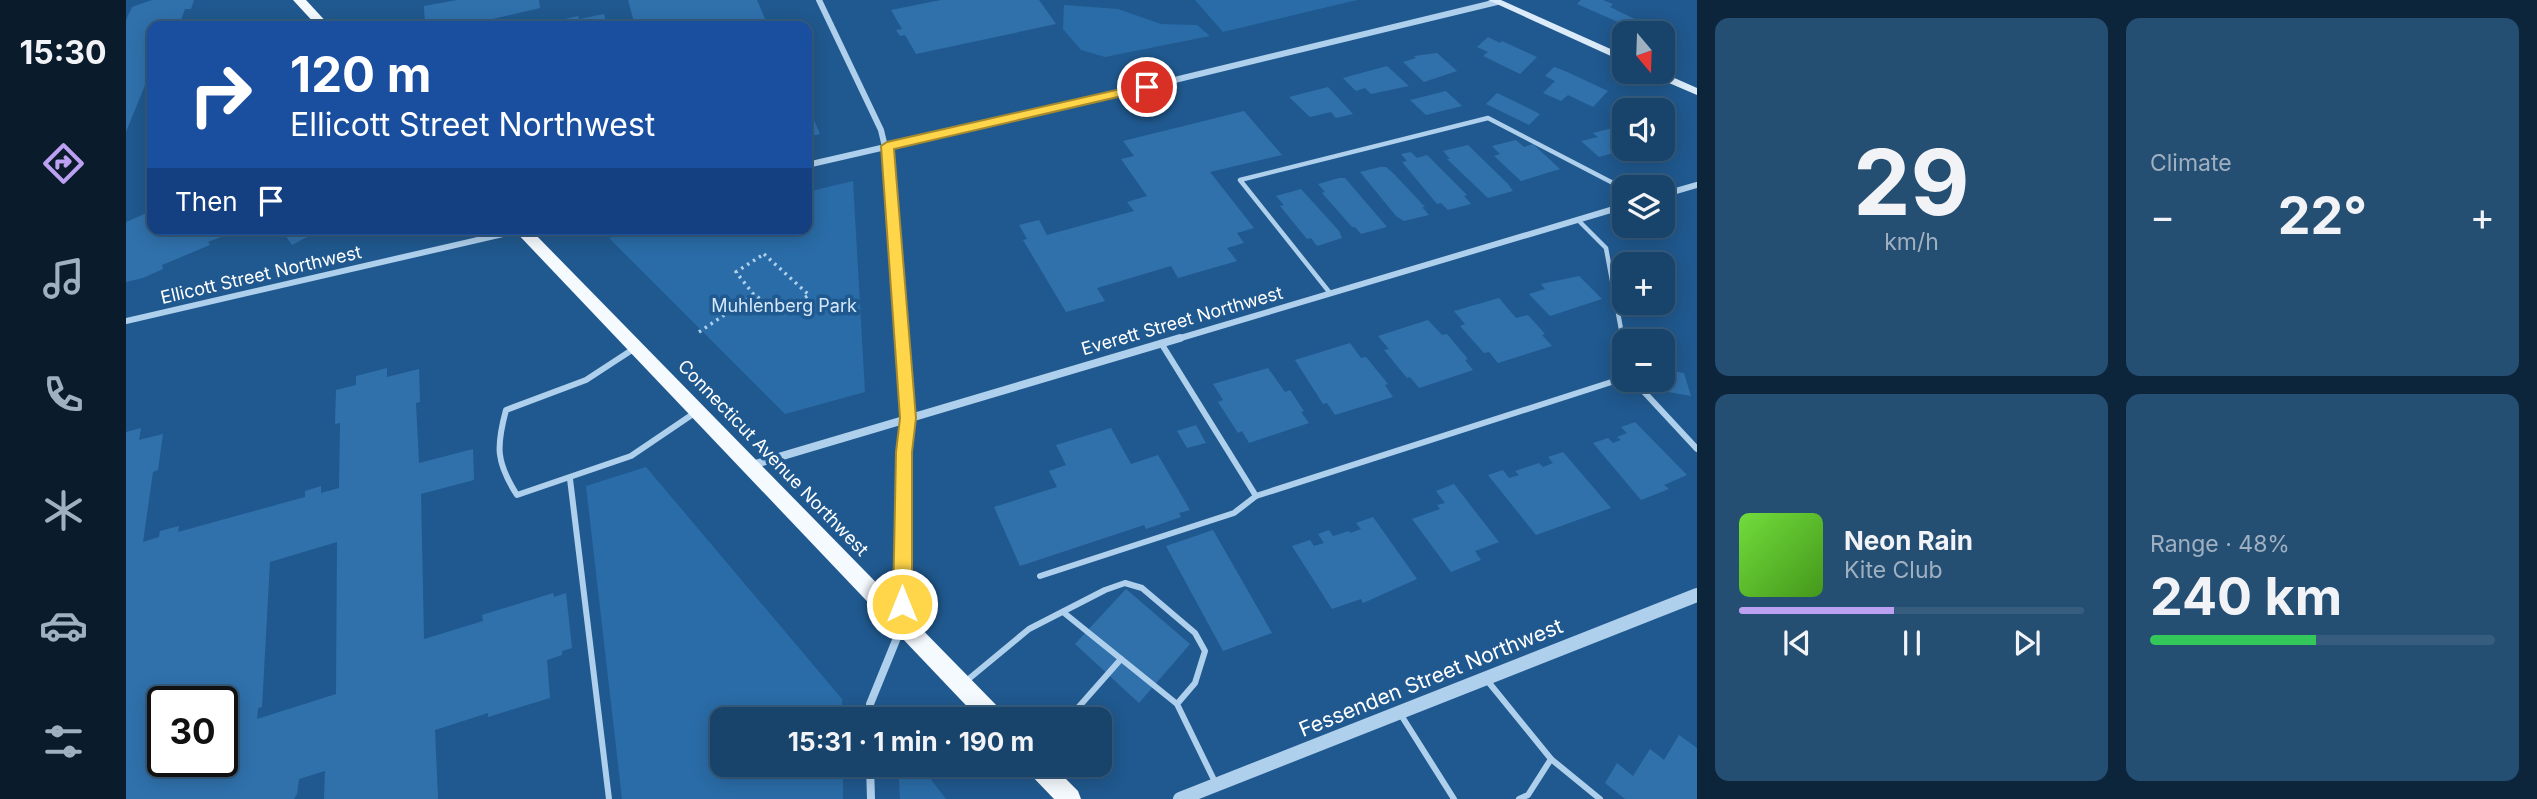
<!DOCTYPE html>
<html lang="en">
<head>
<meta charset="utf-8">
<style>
	:root { --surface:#18436b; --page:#254e73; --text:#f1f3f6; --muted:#9fb0c1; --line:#365c7e; --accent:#bca0f2 }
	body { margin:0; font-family:Inter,sans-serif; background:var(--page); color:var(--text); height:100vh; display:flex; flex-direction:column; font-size:26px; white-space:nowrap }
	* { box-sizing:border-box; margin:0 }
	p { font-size:23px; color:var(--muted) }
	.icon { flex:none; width:38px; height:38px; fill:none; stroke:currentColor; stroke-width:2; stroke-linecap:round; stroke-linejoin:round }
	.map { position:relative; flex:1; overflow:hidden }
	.side { display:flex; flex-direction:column; gap:18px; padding:18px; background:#0d253b; width:840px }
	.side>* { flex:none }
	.top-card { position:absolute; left:21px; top:21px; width:665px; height:214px; border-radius:14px; box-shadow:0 4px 18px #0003,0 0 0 2px var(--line); background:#1a4fa0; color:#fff; overflow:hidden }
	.needle { width:46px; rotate:161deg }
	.fabs { position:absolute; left:1486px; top:21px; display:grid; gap:14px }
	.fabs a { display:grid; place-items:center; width:63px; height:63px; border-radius:14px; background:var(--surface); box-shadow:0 4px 18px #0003,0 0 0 2px var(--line); font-size:35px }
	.speed { position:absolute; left:21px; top:686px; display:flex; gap:14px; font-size:35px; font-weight:700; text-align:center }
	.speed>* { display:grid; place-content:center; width:91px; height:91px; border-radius:50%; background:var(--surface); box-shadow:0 4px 18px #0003,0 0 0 2px var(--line); line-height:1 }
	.speed .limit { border:4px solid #111; border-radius:10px; background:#fff; color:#111 }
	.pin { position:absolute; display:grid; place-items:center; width:60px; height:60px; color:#fff; margin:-30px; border:4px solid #fff; border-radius:50%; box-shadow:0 2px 7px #0007 }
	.me { position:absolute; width:77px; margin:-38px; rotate:0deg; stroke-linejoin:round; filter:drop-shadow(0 0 5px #0008) }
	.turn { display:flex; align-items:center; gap:24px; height:147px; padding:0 28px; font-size:32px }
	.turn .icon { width:91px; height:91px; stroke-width:2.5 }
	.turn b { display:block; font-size:49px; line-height:60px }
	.then { display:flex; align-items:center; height:66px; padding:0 28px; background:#0003; gap:14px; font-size:26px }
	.big { font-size:52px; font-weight:700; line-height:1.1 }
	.side .widget { flex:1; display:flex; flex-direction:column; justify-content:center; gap:10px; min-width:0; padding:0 24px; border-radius:14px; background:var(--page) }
	.side .dial { align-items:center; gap:0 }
	.dial b { font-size:91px; line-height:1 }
	.song { display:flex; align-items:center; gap:21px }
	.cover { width:84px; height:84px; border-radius:10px; background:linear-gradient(135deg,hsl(100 70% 55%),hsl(100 70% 35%)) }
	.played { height:7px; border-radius:4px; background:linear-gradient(90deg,var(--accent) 45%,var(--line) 45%) }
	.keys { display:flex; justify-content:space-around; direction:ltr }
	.heat { display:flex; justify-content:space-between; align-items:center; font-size:38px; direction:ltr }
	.charge { height:10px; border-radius:5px; background:linear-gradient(90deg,#34c759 48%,var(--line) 0) }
	.side .tiles { flex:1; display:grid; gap:18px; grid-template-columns:repeat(2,1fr) }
	.trip { position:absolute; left:584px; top:707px; width:402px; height:70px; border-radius:14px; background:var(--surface); box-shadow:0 4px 18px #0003,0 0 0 2px var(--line); font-weight:700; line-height:70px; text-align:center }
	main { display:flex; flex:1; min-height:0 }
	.tabs { display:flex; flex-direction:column; width:126px; justify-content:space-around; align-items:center; background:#0a1b2b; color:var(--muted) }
	.tabs .icon { width:49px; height:49px }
	.tabs .on { color:var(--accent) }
	.tabs b { font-size:32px; color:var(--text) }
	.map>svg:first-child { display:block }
	.green { fill:#2a6ca7 }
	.building { fill:#3071ac; fill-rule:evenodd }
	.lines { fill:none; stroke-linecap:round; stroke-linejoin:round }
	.path { stroke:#afd0ec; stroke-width:3.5; stroke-dasharray:2.5 4.5; stroke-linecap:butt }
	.service-far1 { stroke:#afd0ec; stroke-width:4.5 }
	.service { stroke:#afd0ec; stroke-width:6 }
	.minor-far1 { stroke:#afd0ec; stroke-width:6 }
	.minor { stroke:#afd0ec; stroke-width:8 }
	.tertiary { stroke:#afd0ec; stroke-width:14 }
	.secondary { fill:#dbebf9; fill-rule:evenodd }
	.primary { fill:#f5faff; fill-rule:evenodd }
	.route { fill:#ffd54a; stroke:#a68a30; stroke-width:2 }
	.labels { text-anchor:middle; stroke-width:7; stroke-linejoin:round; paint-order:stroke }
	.street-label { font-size:18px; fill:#fff; stroke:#20598f }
	.park-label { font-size:18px; fill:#d5e8f9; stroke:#20598f }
	.near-street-label { font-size:21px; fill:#fff; stroke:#20598f }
</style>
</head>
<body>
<main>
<nav class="tabs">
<b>15:30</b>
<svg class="icon on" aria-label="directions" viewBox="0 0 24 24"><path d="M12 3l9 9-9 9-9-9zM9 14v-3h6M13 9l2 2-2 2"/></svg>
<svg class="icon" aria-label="music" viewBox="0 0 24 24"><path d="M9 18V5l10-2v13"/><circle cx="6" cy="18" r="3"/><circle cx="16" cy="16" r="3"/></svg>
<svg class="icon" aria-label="phone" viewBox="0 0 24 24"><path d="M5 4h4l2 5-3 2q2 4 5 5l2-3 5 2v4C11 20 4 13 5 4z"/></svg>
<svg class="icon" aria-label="climate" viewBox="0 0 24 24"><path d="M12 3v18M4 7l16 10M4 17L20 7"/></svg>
<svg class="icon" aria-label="car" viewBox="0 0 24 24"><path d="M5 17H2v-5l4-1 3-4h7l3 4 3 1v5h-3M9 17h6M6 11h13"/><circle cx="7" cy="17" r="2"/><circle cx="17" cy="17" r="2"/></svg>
<svg class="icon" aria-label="filters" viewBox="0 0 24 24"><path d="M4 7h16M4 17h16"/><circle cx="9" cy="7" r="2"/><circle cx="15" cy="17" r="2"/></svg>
</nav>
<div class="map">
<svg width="1571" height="799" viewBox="0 0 1571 799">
	<rect width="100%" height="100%" fill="#20598f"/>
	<!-- green -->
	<g class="green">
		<polygon points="1069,0 1231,0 1097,32"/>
		<polygon points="938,5 992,9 1035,24 1071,25 1084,36 979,57 955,50 937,29"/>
		<polygon points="727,181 739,392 659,414 483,238 521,229 681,229 681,192"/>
		<polygon points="520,467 716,699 716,719 597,719 597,765 717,765 717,799 496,799 460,486"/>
		<polygon points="772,765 794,765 820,799 774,799"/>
	</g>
	<!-- building -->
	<g class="building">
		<polygon points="26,0 68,0 65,9 59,9 53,26 26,26 26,68 0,132 0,20 6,7"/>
		<polygon points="331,0 413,0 414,8 341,25 341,22 299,26 298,6"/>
		<polygon points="502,0 631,0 642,26 589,26 587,22 563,26 509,26"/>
		<polygon points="815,0 913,0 930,24 790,54 779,35 774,36 770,30 776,29 765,10"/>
		<polygon points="1455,0 1477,0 1487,4 1484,7 1519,24 1514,29 1499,25 1451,4"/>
		<polygon points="478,14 480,21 485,20 487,26 410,26 427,21 428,24 439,22 439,19 452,16 453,19"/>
		<polygon points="1362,37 1374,43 1376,41 1411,57 1394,74 1357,56 1362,52 1351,47"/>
		<polygon points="1311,53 1331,71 1298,82 1277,62 1290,58 1288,56"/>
		<polygon points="1261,66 1283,86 1245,94 1239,88 1230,91 1217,78"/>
		<polygon points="1428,67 1439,71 1482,91 1467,107 1442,95 1435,101 1417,93 1429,81 1419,76"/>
		<polygon points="1202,87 1227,114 1210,118 1205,112 1184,117 1163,97"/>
		<polygon points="1320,91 1336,106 1300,115 1284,100"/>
		<polygon points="1371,93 1392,103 1414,114 1403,125 1360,104"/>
		<polygon points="681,104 694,134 681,137"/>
		<polygon points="1118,111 1156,155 1084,172 1128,228 1111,233 1118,243 1101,248 1111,261 1052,278 1045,266 971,288 979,301 940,312 897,240 901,239 893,225 913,220 921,235 1008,211 1001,202 1021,196 995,159 1008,156 997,141"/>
		<polygon points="1498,125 1498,150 1473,157 1455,141 1472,137 1467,133"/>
		<polygon points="1390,140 1398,147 1407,144 1434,169 1395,181 1368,156 1374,154 1366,146"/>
		<polygon points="1342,145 1382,184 1387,191 1362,198 1321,159 1324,159 1317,151"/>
		<polygon points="1285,152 1291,158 1301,155 1341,195 1338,196 1345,204 1322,210 1315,203 1311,204 1276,162 1281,161 1275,154"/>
		<polygon points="1254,167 1260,167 1268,174 1299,207 1296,207 1303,215 1278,221 1270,216 1234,172"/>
		<polygon points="1213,178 1219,178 1261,227 1235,234 1229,227 1226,227 1196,193 1199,192 1192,184"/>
		<polygon points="1175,189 1213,231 1216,238 1191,246 1185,238 1181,239 1154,206 1158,205 1150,196"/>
		<polygon points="26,207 26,229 116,229 82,242 84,245 36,265 37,269 17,278 0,282 0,222 23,212 22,209"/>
		<polygon points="155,229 196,229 166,245"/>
		<polygon points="1453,276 1476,299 1424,316 1403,294 1419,289 1415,284"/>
		<polygon points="1373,298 1390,318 1402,315 1419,334 1416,335 1426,346 1372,363 1363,352 1358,353 1334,326 1339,324 1328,311"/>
		<polygon points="1302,320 1316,335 1321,334 1342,359 1339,360 1347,370 1293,388 1284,377 1281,378 1258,350 1263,349 1252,336"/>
		<polygon points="1224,343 1235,358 1240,357 1262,384 1259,385 1267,397 1209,415 1201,403 1197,404 1169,360"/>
		<path d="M261,368V377L293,369L294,402L290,403L293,463L347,449L348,480L295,494L298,639L357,621L356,615L427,593L428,597L440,593L446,648L436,651V655L421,660L424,698L362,717V713L309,730L312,799H198L199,771L173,779L171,794L168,799H0V432L15,428L13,440L37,434L32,470L27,472L17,542L33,537L34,531L53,526L52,532L179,497V491L195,486V493L213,488L214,423L209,424L210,390L230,385V376ZM211,542L210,694L131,719L132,708L136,707L144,562ZM37,702H96V761H37Z"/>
		<polygon points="1142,368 1159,392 1164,390 1178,411 1175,412 1183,423 1123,443 1116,431 1112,433 1092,402 1097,400 1087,384"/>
		<polygon points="1536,369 1558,373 1565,396 1531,390 1528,380 1536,380"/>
		<polygon points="1509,422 1561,475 1538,485 1543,489 1515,500 1467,443 1482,438 1487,443 1495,440 1491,437 1501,433 1495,427"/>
		<polygon points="1070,425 1080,443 1061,448 1051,431"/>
		<polygon points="985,428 1005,464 1032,455 1064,510 1053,513 1055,517 1020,529 1018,525 894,566 868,507 931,487 923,471 940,465 930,445"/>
		<polygon points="1437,452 1485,508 1410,535 1362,475 1377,470 1383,478 1393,475 1389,471 1413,463 1417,467 1427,463 1422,457"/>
		<polygon points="1328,484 1373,542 1349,551 1355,560 1325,572 1286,519 1314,509 1311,505 1319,503 1310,491"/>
		<polygon points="1247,517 1291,579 1237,603 1235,599 1206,609 1166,546 1184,540 1188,546 1198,543 1192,534 1203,530 1207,536 1223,531 1224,533 1235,529 1230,523"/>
		<polygon points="1087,530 1146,633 1097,651 1040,546"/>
		<polygon points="1000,589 1064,644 1013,703 949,644"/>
		<polygon points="1553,735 1571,748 1571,799 1499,799 1479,783 1491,763 1507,776 1524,749 1538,760"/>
	</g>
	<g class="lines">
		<!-- path -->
		<g class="path">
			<polygon points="638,254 683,295 656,312 628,295 610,272"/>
			<polyline points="573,332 628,295"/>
		</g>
		<!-- service-far1 -->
		<g class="service-far1">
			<polyline points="22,125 26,115"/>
			<polyline points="1452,220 1480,248 1497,340"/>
			<polyline points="1204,293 1114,180 1362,118 1487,183 1498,192"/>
		</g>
		<!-- service -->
		<g class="service">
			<polyline points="1496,338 1498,346"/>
			<polyline points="1035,343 1130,496"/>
			<path d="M509,348L460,380L380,410C370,447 370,462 391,495L505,456L570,412"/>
			<polyline points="1507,380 1571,449"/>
			<polyline points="444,479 483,799"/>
			<polyline points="914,576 1108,513 1130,496 1498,378"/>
			<polyline points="937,612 1051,704"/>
			<polyline points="1360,679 1425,759 1474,799"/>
			<polyline points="839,682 903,629 979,590 999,583 1016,588 1069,633 1079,651 1069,683 1051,704 1089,782"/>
			<polyline points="1275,715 1328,799"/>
			<polyline points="942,719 995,659"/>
			<polyline points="1393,799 1402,795 1425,759"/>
		</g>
		<!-- minor-far1 -->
		<g class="minor-far1">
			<polyline points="693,0 755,130 764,168 776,340"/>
			<polyline points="681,165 995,93 1371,2"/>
			<polyline points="1536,195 1571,185"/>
			<polyline points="0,321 399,229"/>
			<polyline points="1048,340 1498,206"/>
		</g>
		<!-- minor -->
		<g class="minor">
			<polyline points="626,465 1054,338"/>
			<polyline points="776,617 778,451 782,418 776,338"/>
			<polyline points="744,719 744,704 775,628"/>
			<polyline points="744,765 745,799"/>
		</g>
		<!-- tertiary -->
		<polyline class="tertiary" points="1054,799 1571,595"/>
		<!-- secondary -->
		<g class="secondary">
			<polygon points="1362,0 1375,0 1498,55 1498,62"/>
			<polygon points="1521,72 1535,72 1571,88 1571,95 1522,74"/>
		</g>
		<!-- primary -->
		<g class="primary">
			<polygon points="167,0 180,0 204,26 191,26"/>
			<polygon points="387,229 404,229 876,711 879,719 853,719"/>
			<polygon points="900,765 926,765 952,791 955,799 928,799 903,773"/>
		</g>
	</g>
	<!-- route -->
	<polygon class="route" points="1021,83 1028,87 1026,89 768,149 790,418 786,452 786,604 783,610 776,612 770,610 767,604 770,452 774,418 755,146 761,142"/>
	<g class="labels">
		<!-- street labels -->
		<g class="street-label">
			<text transform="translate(135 275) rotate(-13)" y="6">Ellicott Street Northwest</text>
			<text transform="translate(1056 321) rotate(-16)" y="6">Everett Street Northwest</text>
			<text transform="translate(647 458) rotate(46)" y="6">Connecticut Avenue Northwest</text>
		</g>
		<!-- park labels -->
		<g class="park-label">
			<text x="658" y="312">Muhlenberg Park</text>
		</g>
		<!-- near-street labels -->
		<g class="near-street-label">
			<text transform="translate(1305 678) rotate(-22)" y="7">Fessenden Street Northwest</text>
		</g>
	</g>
</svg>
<div class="fabs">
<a><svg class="needle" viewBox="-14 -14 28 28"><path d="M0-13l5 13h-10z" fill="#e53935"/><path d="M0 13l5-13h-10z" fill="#9fb0c1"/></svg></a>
<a><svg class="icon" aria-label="sound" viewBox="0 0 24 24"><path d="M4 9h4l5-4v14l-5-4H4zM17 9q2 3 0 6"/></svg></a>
<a><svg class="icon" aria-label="layers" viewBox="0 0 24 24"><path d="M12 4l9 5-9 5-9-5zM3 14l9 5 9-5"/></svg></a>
<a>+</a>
<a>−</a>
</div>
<div class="speed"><div class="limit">30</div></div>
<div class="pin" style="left:1021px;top:87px;background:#d93025"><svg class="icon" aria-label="arrive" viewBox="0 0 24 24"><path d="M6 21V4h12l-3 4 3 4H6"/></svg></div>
<svg class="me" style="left:776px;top:604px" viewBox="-20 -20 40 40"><circle r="17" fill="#ffd54a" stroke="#fff" stroke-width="3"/><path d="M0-11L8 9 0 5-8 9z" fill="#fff"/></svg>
<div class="trip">15:31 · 1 min · 190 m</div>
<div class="top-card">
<div class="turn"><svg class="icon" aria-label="right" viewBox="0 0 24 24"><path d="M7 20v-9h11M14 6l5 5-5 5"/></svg><div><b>120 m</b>Ellicott Street Northwest</div></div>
<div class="then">Then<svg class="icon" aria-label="arrive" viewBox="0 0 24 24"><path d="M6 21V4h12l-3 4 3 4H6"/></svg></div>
</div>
</div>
<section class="side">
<div class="tiles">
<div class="widget dial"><b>29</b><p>km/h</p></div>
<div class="widget"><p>Climate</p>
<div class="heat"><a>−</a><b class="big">22°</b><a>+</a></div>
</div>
<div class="widget">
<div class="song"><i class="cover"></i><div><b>Neon Rain</b><p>Kite Club</p></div></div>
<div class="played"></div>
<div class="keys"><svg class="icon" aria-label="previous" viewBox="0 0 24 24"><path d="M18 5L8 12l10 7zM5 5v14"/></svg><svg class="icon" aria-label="pause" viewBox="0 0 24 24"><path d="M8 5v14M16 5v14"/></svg><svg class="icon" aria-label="next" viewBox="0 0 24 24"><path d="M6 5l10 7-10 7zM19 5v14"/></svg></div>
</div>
<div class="widget"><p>Range · 48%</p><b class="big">240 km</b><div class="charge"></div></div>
</div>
</section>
</main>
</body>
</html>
